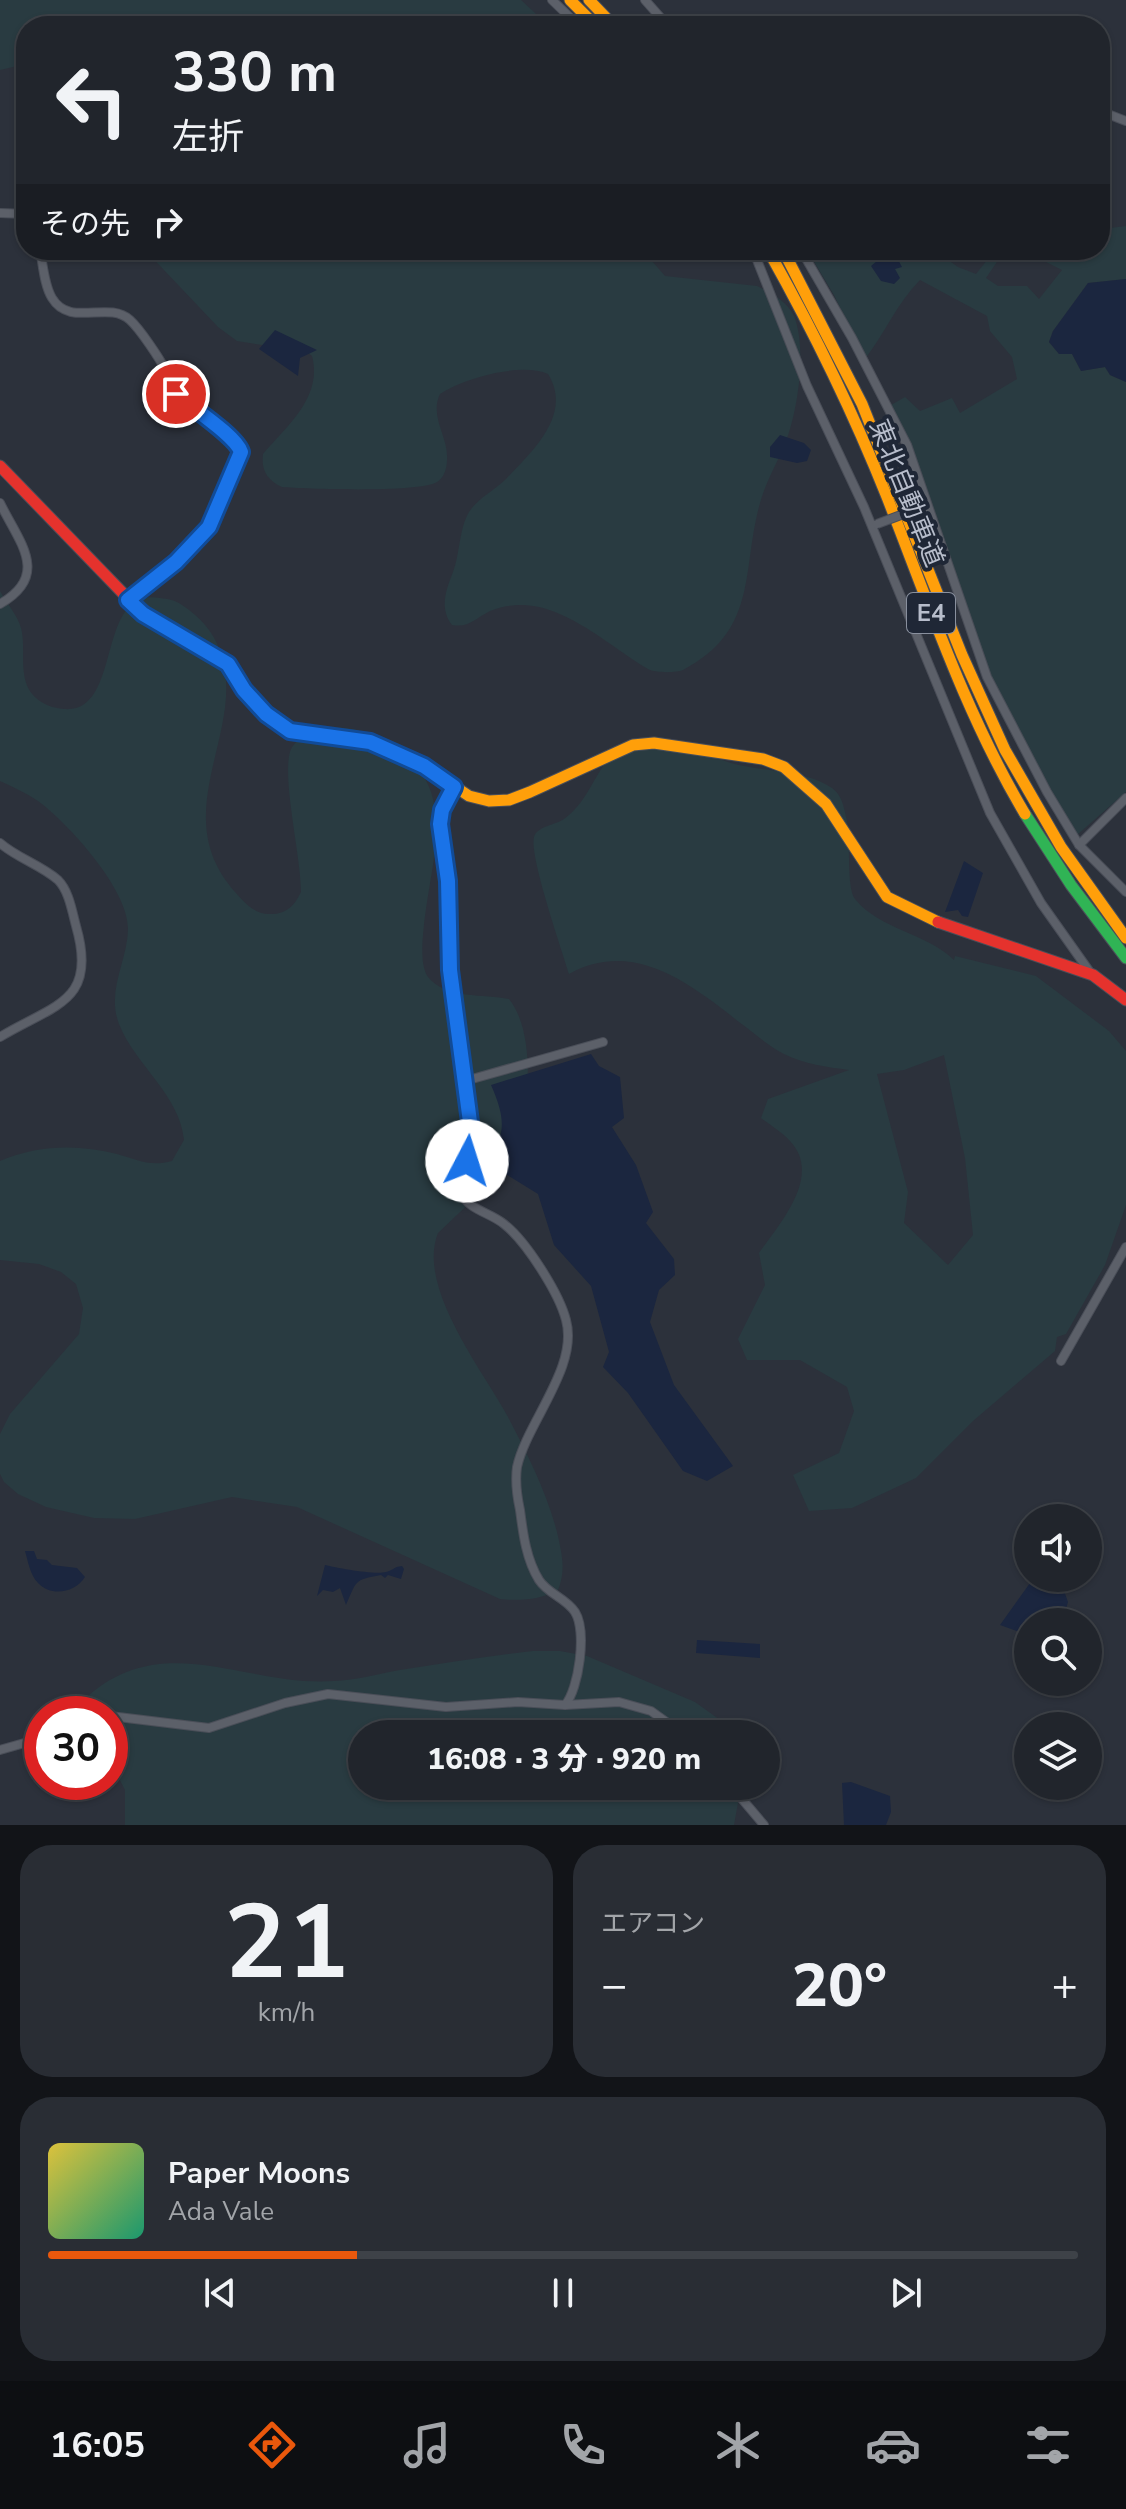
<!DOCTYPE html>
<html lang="ja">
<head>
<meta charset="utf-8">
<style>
	:root { --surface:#21252c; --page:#292d34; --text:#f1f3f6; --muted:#a2a5a9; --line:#3e4248; --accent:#ea580c }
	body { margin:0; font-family:"Nunito Sans","Noto Sans JP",sans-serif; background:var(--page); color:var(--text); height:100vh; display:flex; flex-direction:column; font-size:30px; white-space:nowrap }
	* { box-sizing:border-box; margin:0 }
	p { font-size:26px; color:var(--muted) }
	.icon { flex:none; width:44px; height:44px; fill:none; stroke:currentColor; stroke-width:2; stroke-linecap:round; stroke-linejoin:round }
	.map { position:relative; height:1825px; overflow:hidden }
	.panel { display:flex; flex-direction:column; gap:20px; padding:20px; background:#121418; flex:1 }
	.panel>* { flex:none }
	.guide { position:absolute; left:16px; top:16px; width:1094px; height:244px; border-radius:32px; box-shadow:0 2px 6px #0004,0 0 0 2px var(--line); background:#21252c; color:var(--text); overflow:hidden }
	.fabs { position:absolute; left:1014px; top:1504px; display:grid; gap:16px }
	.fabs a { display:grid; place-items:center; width:88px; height:88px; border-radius:50%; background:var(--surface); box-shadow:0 2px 6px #0004,0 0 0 2px var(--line); font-size:40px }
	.speed { position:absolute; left:24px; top:1696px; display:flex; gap:16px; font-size:40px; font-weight:700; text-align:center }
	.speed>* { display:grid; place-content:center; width:104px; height:104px; border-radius:50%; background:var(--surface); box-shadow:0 2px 6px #0004,0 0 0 2px var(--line); line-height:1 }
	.speed .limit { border:12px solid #d22; background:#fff; color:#111 }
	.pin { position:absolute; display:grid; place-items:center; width:68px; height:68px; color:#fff; margin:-34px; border:4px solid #fff; border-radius:50%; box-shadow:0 2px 8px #0007 }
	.me { position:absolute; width:88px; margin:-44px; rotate:5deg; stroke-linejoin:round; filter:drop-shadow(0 0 6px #0008) }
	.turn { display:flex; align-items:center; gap:28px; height:168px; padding:0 24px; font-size:36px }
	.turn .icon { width:104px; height:104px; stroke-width:2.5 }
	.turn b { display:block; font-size:56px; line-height:68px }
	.then { display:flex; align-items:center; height:76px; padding:0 24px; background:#0003; gap:16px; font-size:30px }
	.big { font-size:60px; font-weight:800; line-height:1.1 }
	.panel .tile { flex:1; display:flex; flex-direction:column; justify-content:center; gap:12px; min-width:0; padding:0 28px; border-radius:32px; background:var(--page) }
	.panel .dial { align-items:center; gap:0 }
	.dial b { font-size:104px; line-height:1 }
	.song { display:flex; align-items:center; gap:24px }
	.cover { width:96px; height:96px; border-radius:12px; background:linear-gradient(135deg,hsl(50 70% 55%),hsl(160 70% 35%)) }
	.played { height:8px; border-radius:4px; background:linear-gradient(90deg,var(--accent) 30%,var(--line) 30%) }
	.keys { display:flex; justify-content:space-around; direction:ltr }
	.heat { display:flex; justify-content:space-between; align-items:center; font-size:44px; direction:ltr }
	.panel .tiles { flex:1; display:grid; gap:20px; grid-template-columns:1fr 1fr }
	.tile:last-child { grid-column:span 2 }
	.trip { position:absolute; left:348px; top:1720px; width:432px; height:80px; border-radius:40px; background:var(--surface); box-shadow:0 2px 6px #0004,0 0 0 2px var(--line); font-weight:800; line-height:80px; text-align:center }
	.menu { display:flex; height:128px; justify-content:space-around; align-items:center; background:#0d0f12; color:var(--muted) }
	.menu .icon { width:56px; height:56px }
	.menu .active { color:var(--accent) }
	.menu b { font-size:36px; color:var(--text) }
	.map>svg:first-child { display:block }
	.green { fill:#293b41; fill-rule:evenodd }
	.water { fill:#1b263f }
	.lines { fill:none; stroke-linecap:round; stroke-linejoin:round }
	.street-casing { stroke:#4a4e58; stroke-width:10 }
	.fast-casing { stroke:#4a4e58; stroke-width:13 }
	.slow-casing { stroke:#4a4e58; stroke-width:13 }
	.jam-casing { stroke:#4a4e58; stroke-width:13 }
	.street { stroke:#5c6069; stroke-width:8 }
	.fast { stroke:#30b455; stroke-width:11 }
	.slow { stroke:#ff9f0a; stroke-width:11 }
	.jam { stroke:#e5322d; stroke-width:11 }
	.street-bridge-casing { stroke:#4a4e58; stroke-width:10; stroke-linecap:butt }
	.street-bridge { stroke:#5c6069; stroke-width:8 }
	.route-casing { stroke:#114b97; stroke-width:20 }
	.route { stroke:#1a73e8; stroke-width:14 }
	.labels { text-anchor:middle; stroke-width:8; stroke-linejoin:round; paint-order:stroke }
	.shield { fill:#1f2736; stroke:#89909e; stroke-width:2 }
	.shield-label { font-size:24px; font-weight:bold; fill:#b7bdcb }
	.street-label { font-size:26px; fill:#b7bdcb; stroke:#1f2736 }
</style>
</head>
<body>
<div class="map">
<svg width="1126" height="1825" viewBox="0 0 1126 1825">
	<rect width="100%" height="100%" fill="#2c313b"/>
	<!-- green -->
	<g class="green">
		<polygon points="0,0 521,0 549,26 26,26 26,64 0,70"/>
		<path d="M1102,214L1110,228L1126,226V279L1088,283L1053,331L1049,342L1059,354H1072L1081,371L1105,367L1110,375L1126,382V792L1077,835L1048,790L989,676L891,405L905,397L920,411L952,398L960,413L1017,379L1012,357L990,331L987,316L920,280C897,303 885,333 865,359L834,295L807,250H934L958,267L976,274L995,250H1005L986,278L998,286H1027L1039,299L1062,270L1022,250H1100Z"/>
		<path d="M145,250H628L652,261L665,276L757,286C771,293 787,301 794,316C807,348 798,410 786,441C778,462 766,481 760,503C741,571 759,630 683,670C676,673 655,673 648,669C616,650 590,626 555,612C535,604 511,602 490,611C476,618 469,628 452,625C439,608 446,590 453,572C460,554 459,529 469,512C478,498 494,491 506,479C533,451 573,414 548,374C521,362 464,378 440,394C429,417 449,437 447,460C447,468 444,478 437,482C420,493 306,489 282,487C267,480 261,470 263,454C287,426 323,397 312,356L307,352L237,341L218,327Z"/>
		<path d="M0,591C6,602 18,616 21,628C27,650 16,680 36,698C44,705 53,708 64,709C124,714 94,586 160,598C168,599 175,600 182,605C200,617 213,631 220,651C249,730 164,812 235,892C244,902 254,914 269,914C285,915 294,907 301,892C301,857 282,780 290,752C294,739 311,731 323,729C343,725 357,729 376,737C468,781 429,856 423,935C422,947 421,967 428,977C445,999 485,994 509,999C538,1036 526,1109 522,1153L438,1233C416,1287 484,1372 508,1417C528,1455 548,1495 558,1536C562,1556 566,1570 558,1590C540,1600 520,1601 500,1599L297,1507L232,1497L135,1519L94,1518L46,1507L18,1494L4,1482L0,1474V1434L10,1414L79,1334L83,1308L76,1284L61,1272L39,1264L0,1260V1161C37,1145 78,1144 117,1154C138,1160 150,1167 172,1161L184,1140C180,1095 135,1065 119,1024C106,990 128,961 128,928C128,889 68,823 38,801C26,793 13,787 0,781Z"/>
		<path d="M649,737C679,741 703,754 731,763C761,772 805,769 832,788C843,796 844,809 847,821C851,839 846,888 855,899C880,930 927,933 954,960L955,956L1036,976L1109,1031L1126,1051V1205L1105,1265L1066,1334L1057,1337L1055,1351L973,1421L916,1478L852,1508L809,1511L793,1475L839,1453L854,1411L847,1387L800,1360H747L738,1339L765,1285L759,1253C779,1224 823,1176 790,1141C782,1132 770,1125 761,1118L768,1099L849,1070C827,1067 804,1064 784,1054C768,1046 753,1032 739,1022C688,982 633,939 569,974C562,950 529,856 534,837C537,826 556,825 564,819C601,792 594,746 649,737ZM944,1055L965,1158L973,1235L948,1265L904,1223L908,1192L877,1074L904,1070Z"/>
		<path d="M533,1651H560L587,1656L695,1702L727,1725L733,1734H362V1786H741L734,1825H125V1790L110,1761V1714H90L89,1695C166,1629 246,1687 334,1681C356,1680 378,1674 400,1670C444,1663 488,1656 533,1651Z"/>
	</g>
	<!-- water -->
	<g class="water">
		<polygon points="895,254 902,267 895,269 900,278 894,284 881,281 871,266 883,256"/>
		<polygon points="1126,279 1126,382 1110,375 1105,367 1081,371 1072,354 1059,354 1049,342 1053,331 1088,283"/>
		<polygon points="275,330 317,350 300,358 298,376 259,349"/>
		<polygon points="780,435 804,443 811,450 807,461 797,463 770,457 770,447"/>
		<polygon points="964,861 983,873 968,917 962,916 958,910 945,912"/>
		<path d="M591,1054L599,1066L620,1077L624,1118L612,1127L636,1165L653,1212L646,1223L674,1259L675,1275L659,1290L650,1322L674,1385L733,1466L707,1481L683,1471L628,1393L603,1367L609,1352L591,1286L554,1245L538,1194L496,1168L484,1173C503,1135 509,1126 491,1085Z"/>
		<path d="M25,1551H34L37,1559L47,1560L52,1565L77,1568L85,1577C75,1593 51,1597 38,1583C30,1575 28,1561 25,1551Z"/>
		<path d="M325,1565C338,1568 374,1575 386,1572C394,1570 393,1567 402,1566L404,1569L401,1579L388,1575L385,1578L381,1575C353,1580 357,1581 346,1605L340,1588L333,1592L323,1590L317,1596Z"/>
		<polygon points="1041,1578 1061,1582 1068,1602 1062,1622 1028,1622 1028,1635 1000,1625 1030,1583"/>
		<polygon points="697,1640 760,1644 760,1658 696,1653"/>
		<polygon points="851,1782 890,1796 891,1812 886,1825 844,1825 842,1783"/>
	</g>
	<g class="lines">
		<defs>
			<g id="street">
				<polyline points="552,0 579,26"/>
				<polyline points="645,0 668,26"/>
				<polyline points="1040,22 1042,26"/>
				<polyline points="1100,111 1126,121"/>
				<polyline points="0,213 26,214"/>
				<path d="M40,250C43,264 44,285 52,298C70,328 108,300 130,320C140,329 160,359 166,371C169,378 170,386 176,393C194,415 224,425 241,448L209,527L176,562L128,600"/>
				<polyline points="753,250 807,386 864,507 990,813 1041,903 1092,975"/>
				<polyline points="801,250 852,338 907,445 987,677 1047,792 1079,845 1126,892"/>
				<path d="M0,503C19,542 51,575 0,604"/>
				<path d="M454,787L442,810L440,824L448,881L450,970L470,1122L469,1152L460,1181V1193C471,1211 489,1212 504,1224C526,1241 559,1293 566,1320C579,1367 527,1422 517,1467C515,1481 517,1496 520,1510C523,1533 526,1559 539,1580C548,1594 566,1598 575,1612C587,1631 579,1689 565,1705"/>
				<path d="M0,843C17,858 41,865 58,880C69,891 72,911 76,926C98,1002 55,1004 0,1037"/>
				<polyline points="1079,845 1126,798"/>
				<polyline points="465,1081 603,1042"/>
				<polyline points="1061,1361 1126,1247"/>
				<polyline points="110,1716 209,1728 285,1703 328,1694 446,1707 518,1702 565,1705 619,1702 651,1711 683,1734"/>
				<polyline points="0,1750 42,1738"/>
				<polyline points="731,1786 764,1825"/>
			</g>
			<polyline id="fast" points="1025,814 1071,885 1126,958"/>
			<g id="slow">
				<polyline points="570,0 596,26"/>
				<polyline points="589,0 614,26"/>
				<path d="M768,250C813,330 853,412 887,497C929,604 966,715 1025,814"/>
				<polyline points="783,250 862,404 962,655 1005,750 1061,847 1126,938"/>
				<polyline points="345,739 370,742 424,766 469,796 489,801 509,800 530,792 633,745 654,743 763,759 784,767 826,804 887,897 938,922"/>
			</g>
			<g id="jam">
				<polyline points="0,466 143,614 228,664 244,690 266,714 290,731 345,739"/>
				<polyline points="938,922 1093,975 1126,1000"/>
			</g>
		</defs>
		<!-- street casing -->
		<use href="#street" class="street-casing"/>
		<!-- fast casing -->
		<use href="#fast" class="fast-casing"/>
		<!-- slow casing -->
		<use href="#slow" class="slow-casing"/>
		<!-- jam casing -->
		<use href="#jam" class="jam-casing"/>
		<!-- street -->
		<use href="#street" class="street"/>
		<!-- fast -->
		<use href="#fast" class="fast"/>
		<!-- slow -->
		<use href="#slow" class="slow"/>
		<!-- jam -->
		<use href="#jam" class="jam"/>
		<defs>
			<polyline id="street-bridge" points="877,524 922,507"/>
		</defs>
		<!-- street-bridge casing -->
		<use href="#street-bridge" class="street-bridge-casing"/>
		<!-- street-bridge -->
		<use href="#street-bridge" class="street-bridge"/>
	</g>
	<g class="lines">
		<defs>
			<path id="route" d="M176,394C192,408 236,436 241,452L209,527L176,562L128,600L143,614L228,664L244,690L266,714L290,731L370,742L424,766L454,787L442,810L440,824L448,881L450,970L470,1122L467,1161"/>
		</defs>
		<!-- route casing -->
		<use href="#route" class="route-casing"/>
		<!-- route -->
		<use href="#route" class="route"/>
	</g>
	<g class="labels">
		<!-- shield labels -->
		<rect class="shield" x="907" y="593" width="48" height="40" rx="6"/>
		<g class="shield-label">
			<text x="931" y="621">E4</text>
		</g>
		<!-- street labels -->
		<g class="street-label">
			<text transform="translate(907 493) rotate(68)" y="9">東北自動車道</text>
		</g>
	</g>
</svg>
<div class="fabs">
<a><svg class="icon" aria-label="sound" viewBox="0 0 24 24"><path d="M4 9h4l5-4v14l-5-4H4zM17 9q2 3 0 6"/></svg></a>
<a><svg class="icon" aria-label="search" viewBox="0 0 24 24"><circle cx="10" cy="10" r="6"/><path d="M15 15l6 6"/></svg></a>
<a><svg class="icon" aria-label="layers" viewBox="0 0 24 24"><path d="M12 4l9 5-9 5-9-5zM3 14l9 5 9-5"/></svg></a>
</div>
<div class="speed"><div class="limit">30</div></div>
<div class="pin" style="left:176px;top:394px;background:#d93025"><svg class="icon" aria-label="arrive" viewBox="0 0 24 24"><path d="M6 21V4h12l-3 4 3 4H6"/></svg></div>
<svg class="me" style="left:467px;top:1161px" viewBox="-20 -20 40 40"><circle r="19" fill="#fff"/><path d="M0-13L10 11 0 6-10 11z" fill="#1a73e8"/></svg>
<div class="trip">16:08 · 3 分 · 920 m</div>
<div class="guide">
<div class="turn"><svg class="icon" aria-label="left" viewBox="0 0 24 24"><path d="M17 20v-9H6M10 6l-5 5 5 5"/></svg><div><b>330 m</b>左折</div></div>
<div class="then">その先<svg class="icon" aria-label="right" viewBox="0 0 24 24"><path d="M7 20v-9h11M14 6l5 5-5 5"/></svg></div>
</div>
</div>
<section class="panel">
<div class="tiles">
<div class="tile dial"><b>21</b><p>km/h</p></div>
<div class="tile"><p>エアコン</p>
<div class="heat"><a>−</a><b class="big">20°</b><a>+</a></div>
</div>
<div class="tile">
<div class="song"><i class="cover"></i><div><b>Paper Moons</b><p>Ada Vale</p></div></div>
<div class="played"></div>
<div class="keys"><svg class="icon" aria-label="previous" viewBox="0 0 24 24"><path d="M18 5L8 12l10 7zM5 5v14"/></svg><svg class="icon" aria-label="pause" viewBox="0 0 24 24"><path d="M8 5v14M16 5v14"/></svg><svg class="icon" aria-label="next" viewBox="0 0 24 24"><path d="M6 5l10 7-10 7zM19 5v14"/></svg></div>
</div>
</div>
</section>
<nav class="menu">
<b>16:05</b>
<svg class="icon active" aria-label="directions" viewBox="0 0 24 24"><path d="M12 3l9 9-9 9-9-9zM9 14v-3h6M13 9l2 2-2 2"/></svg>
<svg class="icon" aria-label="music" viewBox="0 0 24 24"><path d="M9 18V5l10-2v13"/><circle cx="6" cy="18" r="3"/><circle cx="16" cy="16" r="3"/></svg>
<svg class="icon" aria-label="phone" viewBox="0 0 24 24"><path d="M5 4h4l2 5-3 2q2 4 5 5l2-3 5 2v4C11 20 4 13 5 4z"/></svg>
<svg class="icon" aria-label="climate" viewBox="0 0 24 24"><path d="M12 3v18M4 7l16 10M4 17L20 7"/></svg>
<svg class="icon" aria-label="car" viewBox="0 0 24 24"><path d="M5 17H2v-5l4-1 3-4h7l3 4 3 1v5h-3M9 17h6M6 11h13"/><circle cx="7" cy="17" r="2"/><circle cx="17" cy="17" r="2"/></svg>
<svg class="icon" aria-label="filters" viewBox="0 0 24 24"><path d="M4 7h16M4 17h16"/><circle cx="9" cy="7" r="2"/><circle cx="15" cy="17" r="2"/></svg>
</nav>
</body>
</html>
